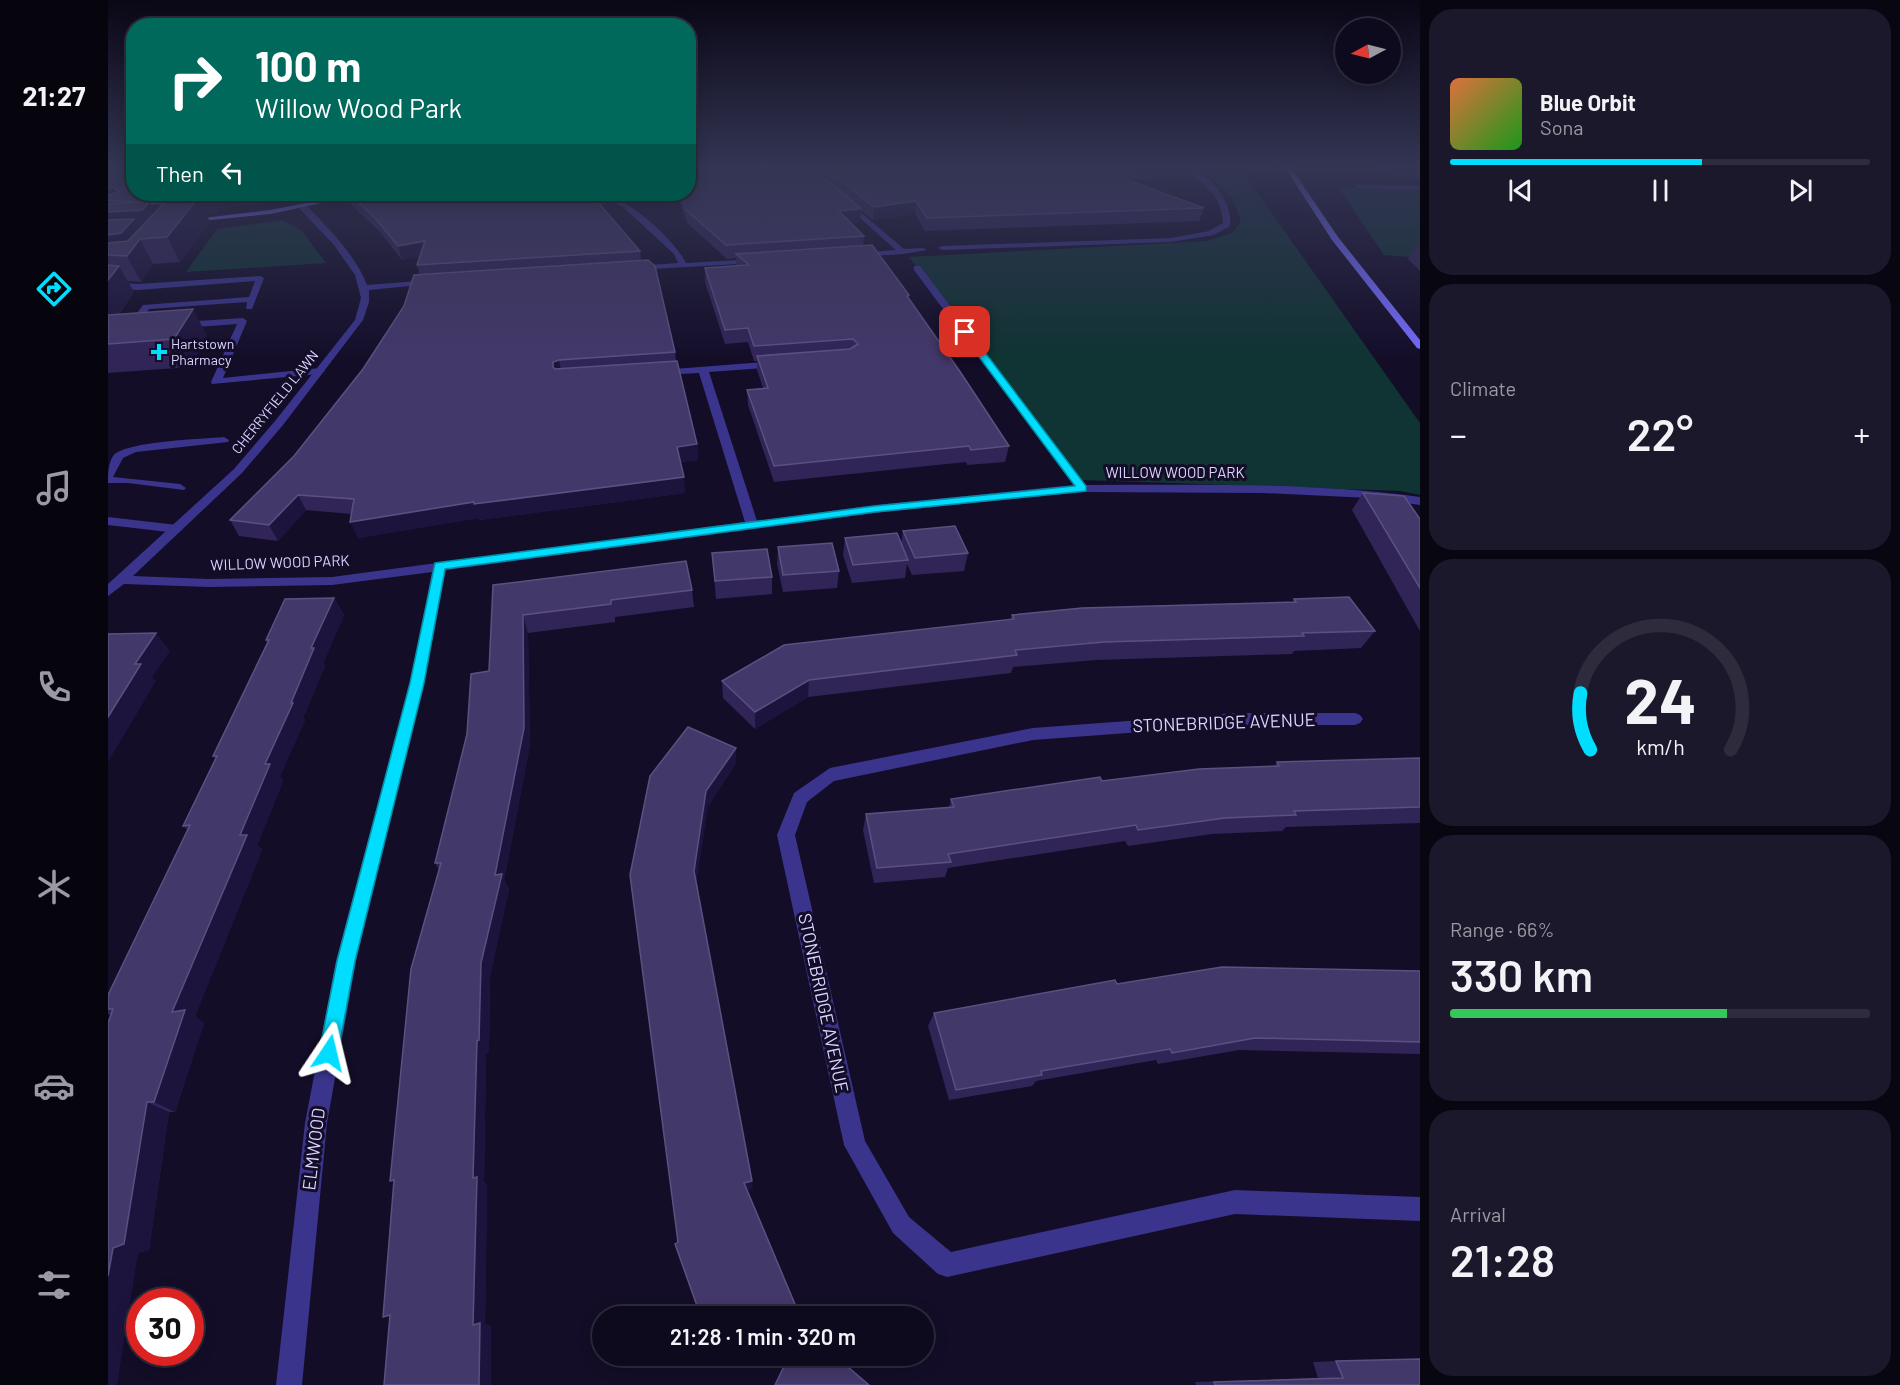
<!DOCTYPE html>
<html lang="en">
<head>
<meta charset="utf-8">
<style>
	:root { --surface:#0e0a1e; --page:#1c182b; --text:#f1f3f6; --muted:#9b9aa4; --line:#2e2b3c; --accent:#01ddff }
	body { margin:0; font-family:Barlow,sans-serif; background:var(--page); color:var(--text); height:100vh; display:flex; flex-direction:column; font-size:22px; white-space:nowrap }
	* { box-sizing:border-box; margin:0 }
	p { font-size:20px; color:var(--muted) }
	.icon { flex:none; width:33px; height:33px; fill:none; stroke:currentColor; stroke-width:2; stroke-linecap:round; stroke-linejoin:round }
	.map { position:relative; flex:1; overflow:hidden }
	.sheet { display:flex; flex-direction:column; gap:9px; padding:9px; background:#080610; width:480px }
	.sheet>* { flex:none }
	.hud { position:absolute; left:18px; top:18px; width:570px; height:183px; border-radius:24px; box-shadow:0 3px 15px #0003,0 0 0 2px var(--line); background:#00695c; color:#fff; overflow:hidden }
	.needle { width:39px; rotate:263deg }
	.fabs { position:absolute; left:1227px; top:18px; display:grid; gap:12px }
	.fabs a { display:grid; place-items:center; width:66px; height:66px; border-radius:50%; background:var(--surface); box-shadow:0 3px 15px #0003,0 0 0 2px var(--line); font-size:30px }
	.speed { position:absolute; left:18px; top:1288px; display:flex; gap:12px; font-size:30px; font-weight:700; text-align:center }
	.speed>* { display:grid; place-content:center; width:78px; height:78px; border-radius:50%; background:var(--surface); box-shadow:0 3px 15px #0003,0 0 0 2px var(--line); line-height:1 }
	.speed .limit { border:9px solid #d22; background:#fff; color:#111 }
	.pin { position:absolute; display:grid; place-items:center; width:51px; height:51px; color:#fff; margin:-26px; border-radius:12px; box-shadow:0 3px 9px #0006 }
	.me { position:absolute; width:66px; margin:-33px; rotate:10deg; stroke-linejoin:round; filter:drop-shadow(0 0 4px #0008) }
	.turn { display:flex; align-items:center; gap:21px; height:126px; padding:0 30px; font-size:27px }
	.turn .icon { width:78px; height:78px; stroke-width:2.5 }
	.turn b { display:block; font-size:42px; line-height:51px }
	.then { display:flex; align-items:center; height:57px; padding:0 30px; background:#0003; gap:12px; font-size:22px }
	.big { font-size:45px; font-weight:600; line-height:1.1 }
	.sheet .card { flex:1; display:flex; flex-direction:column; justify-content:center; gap:9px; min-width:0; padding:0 21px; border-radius:24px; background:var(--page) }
	.sheet .dial { align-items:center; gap:0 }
	.dial svg { height:156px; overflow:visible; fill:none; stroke:var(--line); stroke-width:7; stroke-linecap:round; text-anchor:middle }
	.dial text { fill:var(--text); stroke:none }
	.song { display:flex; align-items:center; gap:18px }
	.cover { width:72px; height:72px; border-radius:9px; background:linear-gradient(135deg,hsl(20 70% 55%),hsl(120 70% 35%)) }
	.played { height:6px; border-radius:3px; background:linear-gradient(90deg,var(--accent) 60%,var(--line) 60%) }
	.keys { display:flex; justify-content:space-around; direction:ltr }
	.heat { display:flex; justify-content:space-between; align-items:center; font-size:33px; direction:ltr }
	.charge { height:9px; border-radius:4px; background:linear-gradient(90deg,#34c759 66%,var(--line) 0) }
	.trip { position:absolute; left:484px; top:1306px; width:342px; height:60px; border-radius:30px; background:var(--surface); box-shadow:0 3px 15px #0003,0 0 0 2px var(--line); font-weight:600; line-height:60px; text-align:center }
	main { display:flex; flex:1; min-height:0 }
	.tabs { display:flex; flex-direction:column; width:108px; justify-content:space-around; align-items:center; background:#06040c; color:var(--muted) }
	.tabs .icon { width:42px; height:42px }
	.tabs .active { color:var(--accent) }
	.tabs b { font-size:27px; color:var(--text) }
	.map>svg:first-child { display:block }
	.green { fill:#103333 }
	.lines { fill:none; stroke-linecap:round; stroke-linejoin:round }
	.lane { fill:#3a348c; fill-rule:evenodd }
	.street { fill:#3a348c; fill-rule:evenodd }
	.secondary { fill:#746cff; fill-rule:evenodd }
	.wall { fill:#312558 }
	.shaded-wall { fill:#1d143d }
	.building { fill:#43386a; stroke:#5b5181; stroke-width:1.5 }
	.route { fill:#01ddff; stroke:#0190a6; stroke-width:1.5 }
	.poi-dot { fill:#01ddff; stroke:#130d28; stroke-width:2 }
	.labels { text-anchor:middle; stroke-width:6; stroke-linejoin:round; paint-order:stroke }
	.far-poi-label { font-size:14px; fill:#dbd5ff; stroke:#130d28; text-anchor:start }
	.far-street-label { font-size:14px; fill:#dbd5ff; stroke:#130d28 }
	.street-label { font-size:15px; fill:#dbd5ff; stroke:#130d28 }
	.near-street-label { font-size:18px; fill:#dbd5ff; stroke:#130d28 }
</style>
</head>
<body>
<main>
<nav class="tabs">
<b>21:27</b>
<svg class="icon active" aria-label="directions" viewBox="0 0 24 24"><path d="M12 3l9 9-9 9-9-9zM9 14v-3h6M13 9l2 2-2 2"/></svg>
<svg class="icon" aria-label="music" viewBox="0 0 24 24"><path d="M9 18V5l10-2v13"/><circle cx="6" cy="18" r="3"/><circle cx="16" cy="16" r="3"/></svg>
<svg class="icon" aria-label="phone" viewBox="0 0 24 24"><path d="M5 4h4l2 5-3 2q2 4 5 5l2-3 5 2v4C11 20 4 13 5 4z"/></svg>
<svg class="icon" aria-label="climate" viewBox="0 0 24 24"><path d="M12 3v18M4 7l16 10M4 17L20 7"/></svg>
<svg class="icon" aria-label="car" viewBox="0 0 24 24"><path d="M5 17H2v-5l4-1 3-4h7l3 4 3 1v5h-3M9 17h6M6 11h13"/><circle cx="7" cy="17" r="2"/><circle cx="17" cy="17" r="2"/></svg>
<svg class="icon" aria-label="filters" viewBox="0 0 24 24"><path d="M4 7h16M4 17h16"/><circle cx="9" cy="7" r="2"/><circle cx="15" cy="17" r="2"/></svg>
</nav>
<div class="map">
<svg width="1312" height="1385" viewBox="0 0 1312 1385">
	<rect width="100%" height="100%" fill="#130d28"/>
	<!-- green -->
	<g class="green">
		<polygon points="1122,170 1135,174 1151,195 1312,423 1312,495 1292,491 972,480 801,257 1099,241 1124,233 1133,221 1125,199 1099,173"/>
		<polygon points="1230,187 1312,191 1312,258 1276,255"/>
		<polygon points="175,220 194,231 218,263 78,272 109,229"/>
	</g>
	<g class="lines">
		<!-- lane -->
		<g class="lane">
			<polygon points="152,276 156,278 144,309 138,309 139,302 41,309 30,325 32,328 27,331 20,325 35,305 141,297 147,281 30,290 0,288 0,282 30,284"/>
			<polygon points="135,318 139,321 115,378 212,368 217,371 212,374 104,384 103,382 129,324 74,328 69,325 74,322"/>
			<path d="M116,437L121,440L120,442L28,452L15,458L5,477L72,484L78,488L76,490L20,483H0C0,473 0,465 5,456C17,441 95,439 116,437Z"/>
			<polygon points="0,517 69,525 75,529 69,533 0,525"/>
		</g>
		<!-- street -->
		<g class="street">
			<path d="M1072,166C1097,166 1126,201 1122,226L1106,235L1063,242L834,250L830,248L834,246L1063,238L1101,231L1115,223C1114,193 1093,183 1072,166Z"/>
			<polygon points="1248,185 1312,186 1312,190 1250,188"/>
			<path d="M487,194C514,191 566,239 578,263L648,259L652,261L648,263L526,270V266H529L570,263L566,254L515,207Z"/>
			<polygon points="734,200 738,200 796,249 815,248 819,250 795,254 747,257 747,253 750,253 788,250 734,202"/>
			<path d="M191,204H197C220,228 247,254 259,285L322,280L326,282L322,284L261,290V302L255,320L175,425L134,473L25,576L101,579L224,577L637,522L591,373L550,375V371L553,370L669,361L674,364L669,367L601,372L649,521L767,505L966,485L806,270V266H812L977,485C1089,485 1201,482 1312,497V505L1262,498L1154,493L974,492L767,513L338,570L316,683L248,961L219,1123L194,1385H168L197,1123L228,961L302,683L324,572L224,585L101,587L16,584L0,596V584L126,469L167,421L247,320L253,298L247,275L226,245L191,208Z"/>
			<polygon points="1128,713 1247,713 1252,715 1255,719 1252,723 1247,725 1128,725 925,740 726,781 699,802 687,835 757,1141 801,1217 843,1252 1127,1190 1312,1197 1312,1221 1127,1214 839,1277 830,1274 785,1233 736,1145 669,835 686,793 722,768 925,728"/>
		</g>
		<!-- secondary -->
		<g class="secondary">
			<polygon points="1176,166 1182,166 1230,237 1312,340 1312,349 1309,348 1224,240"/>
			<polygon points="246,194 257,194 162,214 82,222 78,220 162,210"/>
		</g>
	</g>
	<!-- wall -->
	<g class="wall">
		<polygon points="0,166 26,194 201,194 158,203 112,208 108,213 98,214 102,222 72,262 45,264 33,282 20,281 26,292 10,315 99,336 82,367 0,373"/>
		<polygon points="580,166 1153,166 1152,169 1100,176 1086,167 1082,177 1020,180 1096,208 1091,221 817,231 807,214 765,220 753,210 752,222 743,223 756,236 755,246 801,295 801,298 901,446 897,462 859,465 858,462 666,482 640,405 639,390 655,388 649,370 649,361 646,361 640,342 617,344 597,282 597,268 628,266 628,258 619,259 579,223 569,194 580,194"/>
		<polygon points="1270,166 1312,166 1312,178 1282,176"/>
		<polygon points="231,194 541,194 514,200 500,196 501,203 492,205 532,251 533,260 567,352 568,361 589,444 590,460 572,462 577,493 371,520 370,518 250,538 243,514 198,510 170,541 131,536 122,520 186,456 255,369 296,306 312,275 309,265 312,256 294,260 271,231 238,200 236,194"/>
		<polygon points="1309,245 1312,245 1312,271 1300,259"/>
		<polygon points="1255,493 1312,519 1312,631 1244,510"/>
		<polygon points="795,531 860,553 856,571 804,575 799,564 797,578 744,583 735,555 737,538 793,544"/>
		<polygon points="670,547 731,571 729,588 675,592 669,564"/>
		<polygon points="604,553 664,577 664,594 608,599"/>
		<polygon points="385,585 584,590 586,607 507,617 507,622 420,633 422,745 396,880 401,889 382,976 381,1052 378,1053 376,1182 379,1185 377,1324 383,1326 383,1385 276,1385 331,870 327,863 381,671"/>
		<polygon points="226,598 236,615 215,663 217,666 195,718 197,720 172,776 175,781 149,845 154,850 87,1016 96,1023 67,1112 61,1112 41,1250 30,1253 3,1015 0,1014 0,995 80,830 75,826 108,760 105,756 159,642 158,640"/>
		<polygon points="1186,599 1267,631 1253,648 1186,651 1184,654 988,660 905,667 903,673 700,697 647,729 615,698 614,681 902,619 904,615 1184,602"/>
		<polygon points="1312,758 1312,823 1178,827 1174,831 1104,834 1020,846 1017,841 840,868 837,877 766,883 755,830 758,814 841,808 843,799 994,781 1166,766 1169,762"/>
		<polygon points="1312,971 1312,1054 1131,1050 1050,1064 1048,1060 928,1081 924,1086 841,1100 820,1026 826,1013 1009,984"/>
		<polygon points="1228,1361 1312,1385 1088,1385 1087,1382 1210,1378 1205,1362"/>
	</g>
	<!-- shaded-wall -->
	<g class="shaded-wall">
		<polygon points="1103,166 1153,166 1152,169 1100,176"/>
		<polygon points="5,187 12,200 0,201 0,188"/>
		<polygon points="124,194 201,194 158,203 112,208 108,213 98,214 102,222 72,262 59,237 32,239 45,264 33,282 19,256 0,255 0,212 43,201 90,198"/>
		<polygon points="483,194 500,194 501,203 485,207"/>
		<polygon points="513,194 541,194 514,200"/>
		<polygon points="545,194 555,194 546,196"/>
		<polygon points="808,201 807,214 765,220 766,207"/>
		<polygon points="753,209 752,222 730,224 731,211"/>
		<polygon points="317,241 321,254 294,260 290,246"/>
		<polygon points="11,266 26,292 0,328 0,280"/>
		<polygon points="85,309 99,336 82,367 66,339"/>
		<polygon points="451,360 454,375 445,367 445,362"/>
		<polygon points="589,444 590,460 570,462 569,447"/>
		<polygon points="576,477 577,493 371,520 370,518 250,538 242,522 366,502"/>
		<polygon points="190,495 198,510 170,541 161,525"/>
		<polygon points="226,598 236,615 215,663 217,666 195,718 197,720 172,776 175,781 149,845 154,850 87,1016 96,1023 67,1112 46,1102 64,1012 132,835 157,764 183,703 203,648"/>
		<polygon points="415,615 420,633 422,745 396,880 401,889 382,976 381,1052 378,1053 376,1182 379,1185 377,1324 383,1326 383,1385 371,1385 365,1325 365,1178 369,1041 373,963 387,875"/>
		<polygon points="48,633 62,651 44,677 48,681 0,762 0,717 27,664"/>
		<polygon points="701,680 700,697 647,729 647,712"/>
		<polygon points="628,748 628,764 600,807 588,886 586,871 598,791"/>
		<polygon points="39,1102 61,1112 41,1250 30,1253 9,1385 0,1385 0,1276 5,1248"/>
		<polygon points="644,1181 645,1189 637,1191 636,1183"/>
		<polygon points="689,1309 688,1312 681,1317 677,1317"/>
		<polygon points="615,1356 619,1356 610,1362 608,1360"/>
	</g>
	<!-- building -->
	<g class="building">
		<polygon points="0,166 26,166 26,194 124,194 106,196 102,200 92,201 90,198 59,200 56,203 44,204 43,201 20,203 25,201 0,201 0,195 11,192 5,187 0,188"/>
		<polygon points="580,166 687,166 723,183 753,209 731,211 756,236 618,245 578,210 572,194 580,194"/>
		<polygon points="706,166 899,166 901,168 909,166 1059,166 992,170 1096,208 819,218 808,201 766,207 730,178"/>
		<polygon points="241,194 486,194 483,194 532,251 309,265 317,241 290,246 267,218"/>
		<polygon points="90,198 59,237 32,239 19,256 0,255 0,243 20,241 59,200"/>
		<polygon points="43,201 34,210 0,212 0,204"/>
		<polygon points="26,219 13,233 0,235 0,220"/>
		<polygon points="764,245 801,295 799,296 853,373 901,446 863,450 861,446 666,466 639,390 660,388 649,356 742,349 750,344 745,339 646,346 640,328 617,330 597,268 641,265 628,254"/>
		<polygon points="540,260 547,266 567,352 451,360 445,362 445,367 447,369 569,361 589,444 569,447 576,477 366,504 366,502 242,522 246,499 190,495 161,525 122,520 186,456 255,369 296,306 306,275"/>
		<polygon points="0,265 11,266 0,280"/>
		<polygon points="85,309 66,339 0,344 0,315"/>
		<polygon points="1255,493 1296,496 1312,519 1312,588"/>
		<polygon points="847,526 860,553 807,558 795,531"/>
		<polygon points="789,533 800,560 745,565 737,538"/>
		<polygon points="724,543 731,571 675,575 670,547"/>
		<polygon points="659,549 664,577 607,581 604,553"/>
		<polygon points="578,561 584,590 503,600 503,604 415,615 416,728 387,875 394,874 373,963 371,1040 369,1041 365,1178 369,1177 365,1325 372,1323 371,1385 276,1385 282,1315 275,1317 286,1180 282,1181 303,969 333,863 327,863 359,734 363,674 381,671 385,585"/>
		<polygon points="1241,597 1267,631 1194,633 1196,636 996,642 907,650 909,655 701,680 647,712 614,681 676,645 906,619 904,615 974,608 1188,602 1186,599"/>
		<polygon points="226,598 203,648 206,648 183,703 185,703 157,764 162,764 132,835 139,835 64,1012 77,1010 46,1102 39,1102 16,1244 5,1248 0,1276 0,1023 5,1009 0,1009 0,995 82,825 75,826 109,756 105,756 161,640 158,640 177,599"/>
		<polygon points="48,633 27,664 33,664 0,717 0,634"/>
		<polygon points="580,727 628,748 598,791 586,871 644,1181 636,1183 689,1309 677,1317 593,1317 567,1244 570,1242 522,875 542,776"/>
		<polygon points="1312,758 1312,807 1186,811 1188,815 1117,818 1030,830 1028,825 840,854 843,862 769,868 758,814 846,807 843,799 992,777 994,781 1091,769 1171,766 1169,762"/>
		<polygon points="1114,967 1312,971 1312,1042 1147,1038 1064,1053 1062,1049 933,1071 934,1075 848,1090 826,1013 1007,980 1009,984"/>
		<polygon points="607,1356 615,1356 608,1360"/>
		<polygon points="681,1356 727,1356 761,1385 667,1385"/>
		<polygon points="1312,1359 1312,1385 1107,1385 1106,1382 1235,1378 1228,1361"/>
	</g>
	<!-- sky -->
	<linearGradient id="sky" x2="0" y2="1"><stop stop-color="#0a0716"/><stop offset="0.46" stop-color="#333553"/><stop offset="1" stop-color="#333553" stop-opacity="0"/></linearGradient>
	<rect width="1312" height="360" fill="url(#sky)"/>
	<!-- route -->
	<polygon class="route" points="857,329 860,330 978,486 978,491 767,512 337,569 316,683 247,961 230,1053 227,1060 221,1063 214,1060 211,1053 229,961 302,683 327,563 767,506 967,486 854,334 853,332"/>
	<!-- markers -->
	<path class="poi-dot" d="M48 343h6v6h6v6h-6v6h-6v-6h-6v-6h6z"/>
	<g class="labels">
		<!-- far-poi labels -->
		<g class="far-poi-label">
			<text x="63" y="349">Hartstown<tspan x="63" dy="16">Pharmacy</tspan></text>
		</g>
		<!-- far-street labels -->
		<g class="far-street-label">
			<text transform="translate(167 402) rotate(-51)" y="5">CHERRYFIELD LAWN</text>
		</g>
		<!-- street labels -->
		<g class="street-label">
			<text x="1067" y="478">WILLOW WOOD PARK</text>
			<text transform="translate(172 563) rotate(-2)" y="5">WILLOW WOOD PARK</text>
		</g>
		<!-- near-street labels -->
		<g class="near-street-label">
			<text transform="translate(1116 723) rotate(-2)" y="6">STONEBRIDGE AVENUE</text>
			<text transform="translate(715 1003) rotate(78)" y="6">STONEBRIDGE AVENUE</text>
			<text transform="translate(206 1149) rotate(-83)" y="6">ELMWOOD</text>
		</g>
	</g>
</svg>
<div class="fabs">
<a><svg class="needle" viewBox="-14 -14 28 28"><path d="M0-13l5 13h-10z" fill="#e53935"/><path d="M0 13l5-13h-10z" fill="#9b9aa4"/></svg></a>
</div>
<div class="speed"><div class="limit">30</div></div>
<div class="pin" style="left:857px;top:332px;background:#d93025"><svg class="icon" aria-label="arrive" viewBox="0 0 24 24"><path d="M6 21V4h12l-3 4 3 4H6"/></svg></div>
<svg class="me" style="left:221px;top:1053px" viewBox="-20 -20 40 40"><path d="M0-17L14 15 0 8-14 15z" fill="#01ddff" stroke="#fff" stroke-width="4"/></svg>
<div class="trip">21:28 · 1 min · 320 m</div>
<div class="hud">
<div class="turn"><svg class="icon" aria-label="right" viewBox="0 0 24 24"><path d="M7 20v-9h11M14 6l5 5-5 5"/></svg><div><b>100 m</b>Willow Wood Park</div></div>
<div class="then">Then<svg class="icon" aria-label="left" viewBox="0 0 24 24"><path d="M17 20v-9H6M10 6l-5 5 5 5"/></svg></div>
</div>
</div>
<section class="sheet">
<div class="card">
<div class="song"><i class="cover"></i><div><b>Blue Orbit</b><p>Sona</p></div></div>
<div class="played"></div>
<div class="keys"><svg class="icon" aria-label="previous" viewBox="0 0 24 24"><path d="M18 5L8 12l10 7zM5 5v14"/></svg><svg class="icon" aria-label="pause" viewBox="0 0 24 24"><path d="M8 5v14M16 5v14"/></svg><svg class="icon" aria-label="next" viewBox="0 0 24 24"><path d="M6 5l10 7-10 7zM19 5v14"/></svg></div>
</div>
<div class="card"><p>Climate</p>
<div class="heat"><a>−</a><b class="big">22°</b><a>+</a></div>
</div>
<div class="card dial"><svg viewBox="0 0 100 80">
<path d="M14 69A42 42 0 1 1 86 69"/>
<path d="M14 69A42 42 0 0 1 9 40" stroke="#01ddff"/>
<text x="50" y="56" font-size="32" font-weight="700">24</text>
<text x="50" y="72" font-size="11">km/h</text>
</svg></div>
<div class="card"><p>Range · 66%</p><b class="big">330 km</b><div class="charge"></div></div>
<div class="card"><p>Arrival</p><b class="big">21:28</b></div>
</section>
</main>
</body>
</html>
